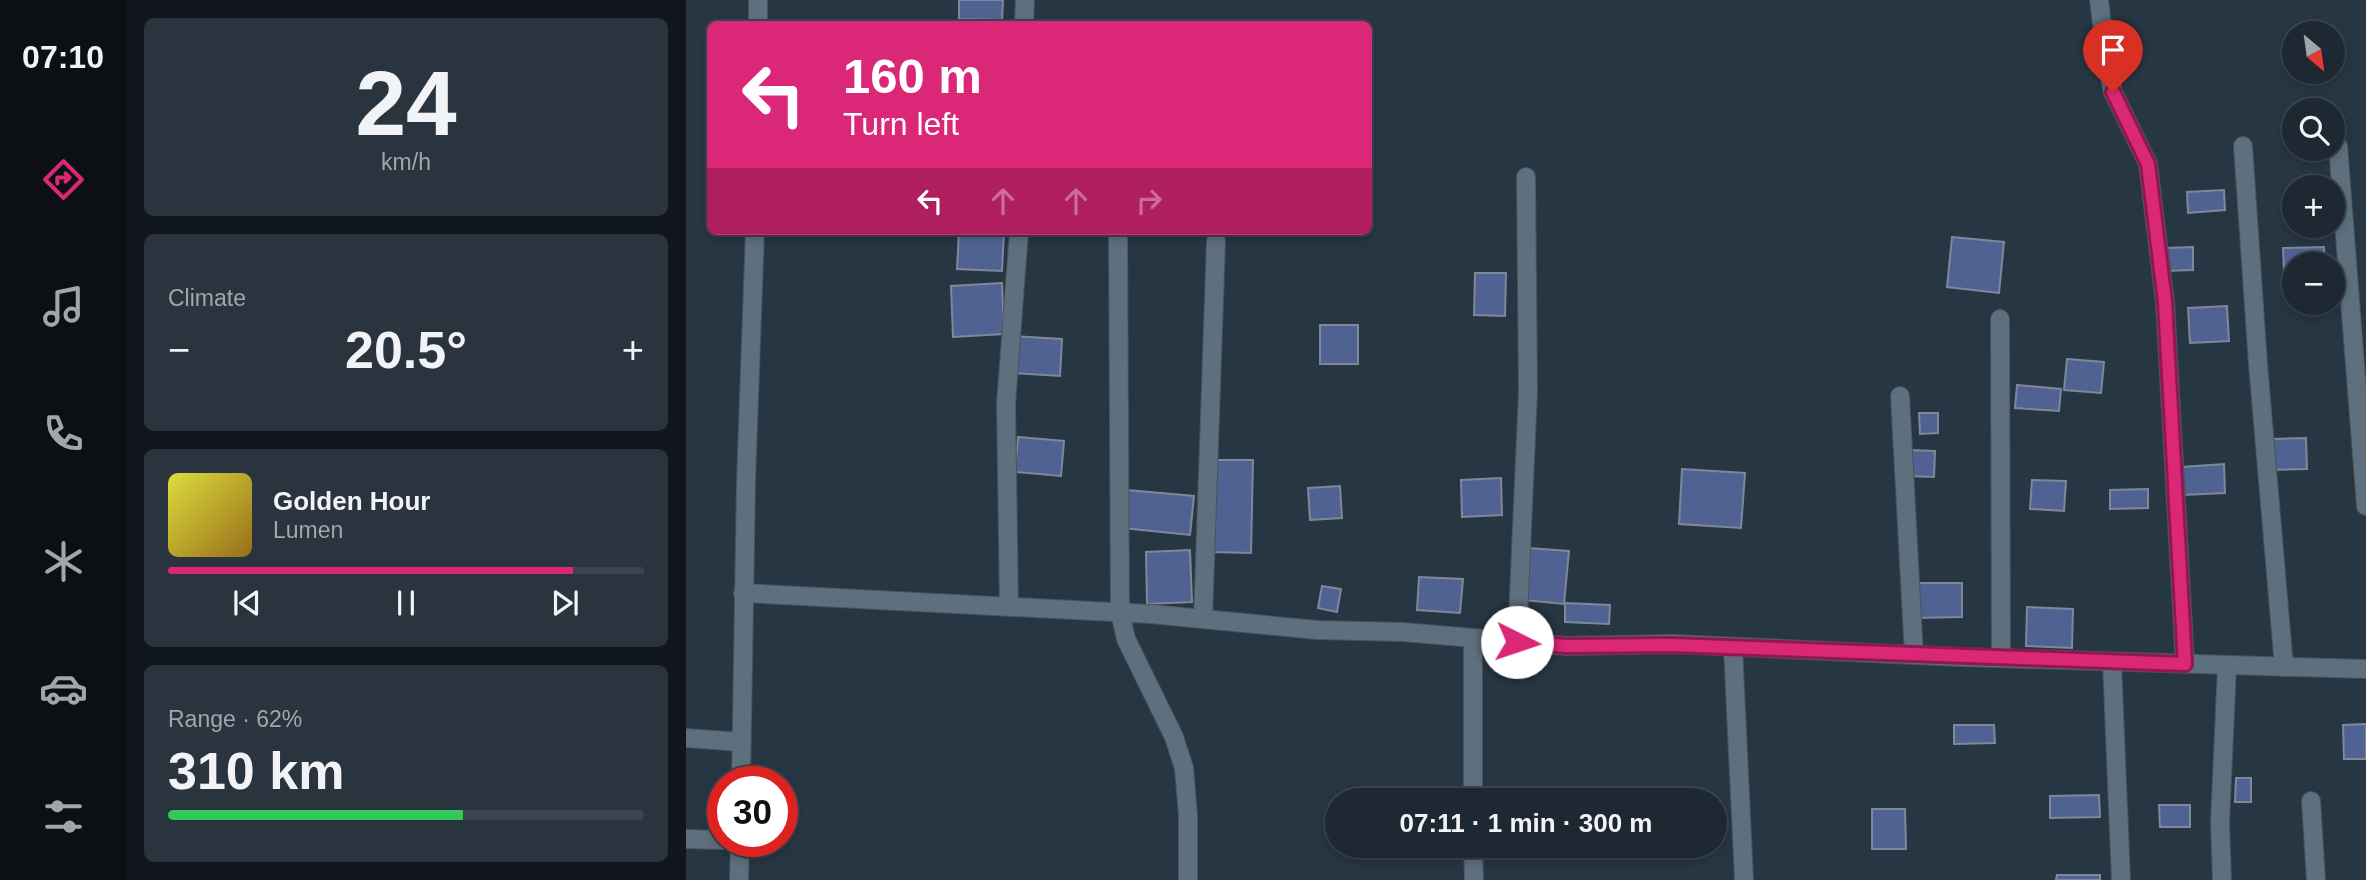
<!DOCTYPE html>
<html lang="en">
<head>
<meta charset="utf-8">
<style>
	:root { --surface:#1d2832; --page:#2a343e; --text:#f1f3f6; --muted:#a0a6ac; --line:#3b444d; --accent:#db2777 }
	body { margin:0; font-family:Helvetica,sans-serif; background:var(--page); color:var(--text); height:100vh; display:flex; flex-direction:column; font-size:26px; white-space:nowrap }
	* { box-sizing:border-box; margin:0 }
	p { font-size:23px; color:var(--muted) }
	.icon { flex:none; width:38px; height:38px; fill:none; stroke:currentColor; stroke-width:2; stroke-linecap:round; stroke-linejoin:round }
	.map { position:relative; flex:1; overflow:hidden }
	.details { display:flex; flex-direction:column; gap:18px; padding:18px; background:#10161c; width:560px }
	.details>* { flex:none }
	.banner { position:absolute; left:21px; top:21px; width:665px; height:214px; border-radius:10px; box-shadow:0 4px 10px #0003,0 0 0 2px var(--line); background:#db2777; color:#fff; overflow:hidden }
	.needle { width:46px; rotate:151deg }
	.tools { position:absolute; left:1596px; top:21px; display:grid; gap:14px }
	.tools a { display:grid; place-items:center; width:63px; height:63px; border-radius:50%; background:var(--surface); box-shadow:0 4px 10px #0003,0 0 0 2px var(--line); font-size:35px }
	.speed { position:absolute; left:21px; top:766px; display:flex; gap:14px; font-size:35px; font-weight:700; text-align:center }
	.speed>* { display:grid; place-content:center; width:91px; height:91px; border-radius:50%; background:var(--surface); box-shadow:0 4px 10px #0003,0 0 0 2px var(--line); line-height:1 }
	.speed .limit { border:10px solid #d22; background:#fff; color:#111 }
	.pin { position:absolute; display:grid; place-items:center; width:60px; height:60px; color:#fff; margin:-72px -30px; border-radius:50% 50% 50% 0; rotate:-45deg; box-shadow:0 0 7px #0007 }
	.pin .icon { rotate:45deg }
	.me { position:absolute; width:77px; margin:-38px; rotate:94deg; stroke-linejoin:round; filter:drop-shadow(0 0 5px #0008) }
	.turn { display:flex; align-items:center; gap:24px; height:147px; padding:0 21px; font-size:32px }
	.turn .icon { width:91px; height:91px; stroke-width:2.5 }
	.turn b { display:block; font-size:49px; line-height:60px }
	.lanes { display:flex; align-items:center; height:66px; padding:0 21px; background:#0003; justify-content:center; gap:35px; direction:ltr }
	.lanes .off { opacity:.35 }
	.big { font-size:52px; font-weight:700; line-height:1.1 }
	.details .widget { flex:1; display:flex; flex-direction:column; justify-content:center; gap:10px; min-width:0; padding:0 24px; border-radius:10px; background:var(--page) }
	.details .dial { align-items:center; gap:0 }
	.dial b { font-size:91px; line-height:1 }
	.song { display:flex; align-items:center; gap:21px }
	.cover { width:84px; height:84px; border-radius:10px; background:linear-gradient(135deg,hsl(60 70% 55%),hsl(40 70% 35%)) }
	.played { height:7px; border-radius:4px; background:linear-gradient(90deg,var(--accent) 85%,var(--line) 85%) }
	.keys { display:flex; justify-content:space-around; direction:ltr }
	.heat { display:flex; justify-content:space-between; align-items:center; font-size:38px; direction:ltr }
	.charge { height:10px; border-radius:5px; background:linear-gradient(90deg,#34c759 62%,var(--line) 0) }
	.trip { position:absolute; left:639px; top:788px; width:402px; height:70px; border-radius:35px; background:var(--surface); box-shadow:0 4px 10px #0003,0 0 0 2px var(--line); font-weight:700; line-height:70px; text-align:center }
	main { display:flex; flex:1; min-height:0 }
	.dock { display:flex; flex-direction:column; width:126px; justify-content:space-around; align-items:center; background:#0c1014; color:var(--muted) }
	.dock .icon { width:49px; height:49px }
	.dock .selected { color:var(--accent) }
	.dock b { font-size:32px; color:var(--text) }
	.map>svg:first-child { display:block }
	.building { fill:#506292; stroke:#7f879a; stroke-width:2 }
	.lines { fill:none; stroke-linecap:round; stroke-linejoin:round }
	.street-casing { stroke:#47545e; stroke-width:20 }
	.street { stroke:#5e6f7d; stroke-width:18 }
	.route-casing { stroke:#8e194d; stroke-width:18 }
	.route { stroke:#db2777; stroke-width:12 }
</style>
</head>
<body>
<main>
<nav class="dock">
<b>07:10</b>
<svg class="icon selected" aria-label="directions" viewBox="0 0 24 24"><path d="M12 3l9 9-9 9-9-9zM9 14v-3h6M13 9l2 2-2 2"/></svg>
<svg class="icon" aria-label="music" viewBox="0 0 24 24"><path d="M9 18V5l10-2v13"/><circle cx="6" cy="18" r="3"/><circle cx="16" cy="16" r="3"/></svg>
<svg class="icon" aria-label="phone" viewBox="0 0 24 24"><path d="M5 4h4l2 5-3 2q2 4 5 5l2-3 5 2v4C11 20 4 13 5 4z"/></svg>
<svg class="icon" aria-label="climate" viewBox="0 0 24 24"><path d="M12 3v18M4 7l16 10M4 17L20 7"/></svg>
<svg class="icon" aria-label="car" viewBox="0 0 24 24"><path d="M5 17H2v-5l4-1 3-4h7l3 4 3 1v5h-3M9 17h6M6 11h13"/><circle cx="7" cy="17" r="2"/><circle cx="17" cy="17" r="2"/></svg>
<svg class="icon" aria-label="filters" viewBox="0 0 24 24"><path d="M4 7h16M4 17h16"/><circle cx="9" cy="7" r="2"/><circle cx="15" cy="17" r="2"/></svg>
</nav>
<section class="details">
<div class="widget dial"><b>24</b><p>km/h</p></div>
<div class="widget"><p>Climate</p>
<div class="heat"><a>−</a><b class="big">20.5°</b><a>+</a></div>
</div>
<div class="widget">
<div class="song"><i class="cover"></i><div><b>Golden Hour</b><p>Lumen</p></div></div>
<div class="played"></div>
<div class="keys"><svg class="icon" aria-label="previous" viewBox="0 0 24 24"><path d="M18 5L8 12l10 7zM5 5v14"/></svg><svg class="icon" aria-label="pause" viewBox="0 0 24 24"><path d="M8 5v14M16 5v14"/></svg><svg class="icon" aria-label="next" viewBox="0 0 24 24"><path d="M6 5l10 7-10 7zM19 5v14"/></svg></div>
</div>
<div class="widget"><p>Range · 62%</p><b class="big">310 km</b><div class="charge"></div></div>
</section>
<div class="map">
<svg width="1680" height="880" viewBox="0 0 1680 880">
	<rect width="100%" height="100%" fill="#273643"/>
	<!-- building -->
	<g class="building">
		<polygon points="273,0 317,0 316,20 273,19"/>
		<polygon points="1538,190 1539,210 1502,213 1501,192"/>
		<polygon points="273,231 318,232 316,271 271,269"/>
		<polygon points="1266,237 1318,242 1313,293 1261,287"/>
		<polygon points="1507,247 1507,270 1479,271 1478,248"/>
		<polygon points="1638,247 1639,264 1608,264 1608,271 1598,271 1597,248"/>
		<polygon points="789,273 820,273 819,316 788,315"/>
		<polygon points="316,283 318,334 267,337 265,286"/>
		<polygon points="1541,306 1543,341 1504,343 1502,308"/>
		<rect x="634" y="325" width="38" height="39"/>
		<polygon points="327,336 376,339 374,376 325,373"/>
		<polygon points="1381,359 1418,362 1415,393 1378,390"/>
		<polygon points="1331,385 1375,389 1373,411 1329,408"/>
		<polygon points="1233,413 1252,413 1252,433 1234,434"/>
		<polygon points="332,437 378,441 375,476 329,472"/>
		<polygon points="1620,438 1621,469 1586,470 1585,439"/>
		<polygon points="1222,450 1249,451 1248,477 1221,476"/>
		<polygon points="528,460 567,460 565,553 525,552"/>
		<polygon points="1538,464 1539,493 1497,495 1496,467"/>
		<polygon points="996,469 1059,473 1055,528 993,524"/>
		<polygon points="815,478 816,515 776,517 775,480"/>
		<polygon points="1346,480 1380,481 1378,511 1344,509"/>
		<polygon points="654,486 656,518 624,520 622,488"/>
		<polygon points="1462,489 1462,508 1424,509 1424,490"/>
		<polygon points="441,490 508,496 504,535 437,528"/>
		<polygon points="842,548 883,551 878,604 838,600"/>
		<polygon points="504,550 506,602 461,604 460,552"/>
		<polygon points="733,577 777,579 774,613 731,610"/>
		<polygon points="1229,583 1276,583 1276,617 1229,618"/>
		<polygon points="636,586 655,589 651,612 632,608"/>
		<polygon points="879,603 924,605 923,624 879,622"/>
		<polygon points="1341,607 1387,609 1386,648 1340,646"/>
		<polygon points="1680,724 1680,759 1658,759 1657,725"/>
		<polygon points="1268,725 1308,725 1309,743 1268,744"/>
		<polygon points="1550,778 1565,778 1565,802 1549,802"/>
		<polygon points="1413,795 1414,817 1364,818 1364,796"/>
		<polygon points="1473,805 1504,805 1504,827 1474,827"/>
		<polygon points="1186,809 1219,809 1220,849 1186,849"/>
		<polygon points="1371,875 1414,875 1414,880 1370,880"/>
	</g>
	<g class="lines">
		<defs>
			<g id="street">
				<polyline points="72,0 72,24"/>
				<polyline points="1413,0 1421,64 1427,92 1462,164 1479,302 1499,664"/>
				<polyline points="338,24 339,0"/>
				<polyline points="1557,146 1572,364 1598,667"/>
				<polyline points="1652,146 1680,506"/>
				<polyline points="432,231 434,613 440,639 488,737 498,768 502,815 502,880"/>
				<polyline points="1314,319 1315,658"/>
				<polyline points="1214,396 1228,655"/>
				<polyline points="57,593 465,614 631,630 717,632 881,646 987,644 1275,657 1680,669"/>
				<polyline points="323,607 320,404 333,231"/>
				<polyline points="517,619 530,241"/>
				<polyline points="787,639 787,800"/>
				<polyline points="831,642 842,391 840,177"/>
				<polyline points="1047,647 1058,880"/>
				<polyline points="1426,662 1435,880"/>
				<polyline points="0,738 55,742"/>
				<polyline points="55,782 60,481 69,231"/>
				<polyline points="1625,801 1630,880"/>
				<polyline points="0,839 37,840"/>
				<polyline points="787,845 788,880"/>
				<polyline points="53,880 54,842"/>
				<polyline points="1536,880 1534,823 1541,666"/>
			</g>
		</defs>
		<!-- street casing -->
		<use href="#street" class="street-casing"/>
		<!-- street -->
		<use href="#street" class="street"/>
	</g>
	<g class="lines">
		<defs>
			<polyline id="route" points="831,642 881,646 987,645 1499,664 1479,302 1462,164 1427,92"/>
		</defs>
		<!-- route casing -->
		<use href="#route" class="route-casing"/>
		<!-- route -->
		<use href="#route" class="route"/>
	</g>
</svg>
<div class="tools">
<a><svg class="needle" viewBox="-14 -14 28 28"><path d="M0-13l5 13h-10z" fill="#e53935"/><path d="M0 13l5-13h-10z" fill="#a0a6ac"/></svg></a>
<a><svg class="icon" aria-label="search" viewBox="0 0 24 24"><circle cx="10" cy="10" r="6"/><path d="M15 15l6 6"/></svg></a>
<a>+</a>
<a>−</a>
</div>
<div class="speed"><div class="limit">30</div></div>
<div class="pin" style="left:1427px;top:92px;background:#d93025"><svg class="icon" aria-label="arrive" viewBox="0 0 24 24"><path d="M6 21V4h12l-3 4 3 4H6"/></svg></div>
<svg class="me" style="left:831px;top:642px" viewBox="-20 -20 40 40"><circle r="19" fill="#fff"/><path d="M0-13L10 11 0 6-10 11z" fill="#db2777"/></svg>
<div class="trip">07:11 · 1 min · 300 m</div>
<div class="banner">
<div class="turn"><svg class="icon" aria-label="left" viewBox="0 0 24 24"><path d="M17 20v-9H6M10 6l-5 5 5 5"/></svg><div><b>160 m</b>Turn left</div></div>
<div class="lanes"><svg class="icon" aria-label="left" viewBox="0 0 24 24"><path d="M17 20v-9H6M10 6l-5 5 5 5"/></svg><svg class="icon off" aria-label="ahead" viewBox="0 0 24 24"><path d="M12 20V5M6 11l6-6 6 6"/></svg><svg class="icon off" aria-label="ahead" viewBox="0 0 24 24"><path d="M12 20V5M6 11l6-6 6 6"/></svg><svg class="icon off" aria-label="right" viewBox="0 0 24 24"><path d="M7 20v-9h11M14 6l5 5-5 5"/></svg></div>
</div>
</div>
</main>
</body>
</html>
